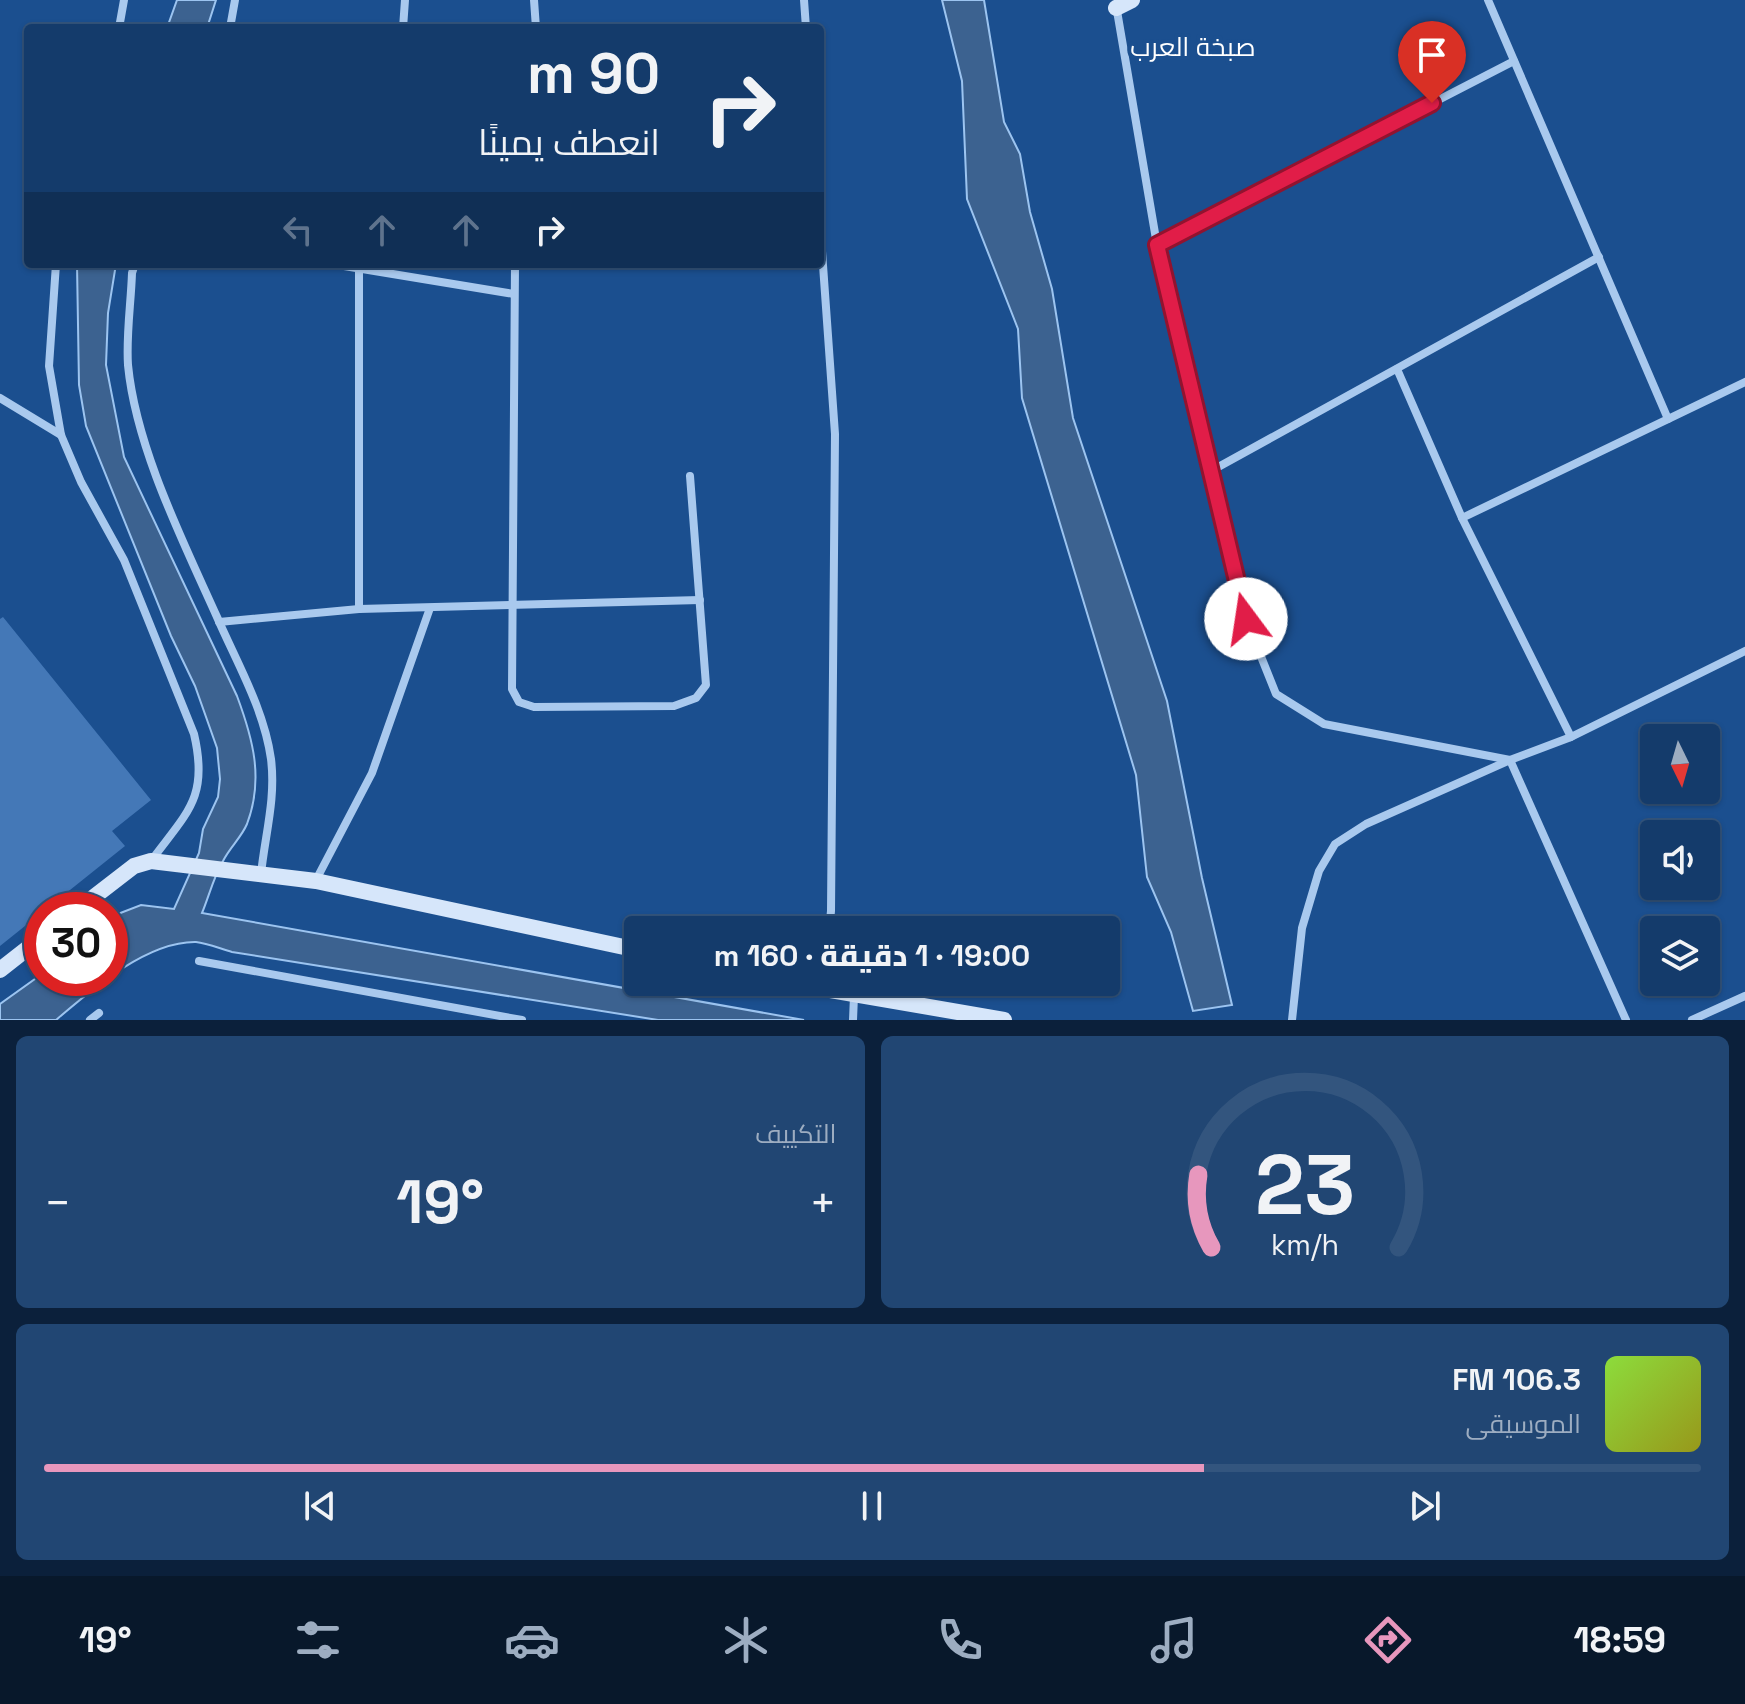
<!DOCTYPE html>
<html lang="ar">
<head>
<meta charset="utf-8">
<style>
	:root { --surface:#143b6b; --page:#214673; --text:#f1f3f6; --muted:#9dadc1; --line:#33557e; --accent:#e797bd }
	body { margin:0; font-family:"Space Grotesk",Cairo,sans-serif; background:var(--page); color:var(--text); direction:rtl; height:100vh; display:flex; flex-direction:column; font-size:30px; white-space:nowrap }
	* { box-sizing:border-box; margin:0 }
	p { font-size:26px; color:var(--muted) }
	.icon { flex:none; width:44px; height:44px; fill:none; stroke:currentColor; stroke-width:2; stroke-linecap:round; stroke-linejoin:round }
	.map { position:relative; height:1020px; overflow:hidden; direction:ltr }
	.side { display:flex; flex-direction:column; gap:16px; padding:16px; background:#0b203b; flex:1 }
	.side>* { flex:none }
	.hud { position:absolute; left:24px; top:24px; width:800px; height:244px; border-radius:8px; box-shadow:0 2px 6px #0004,0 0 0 2px var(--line); direction:rtl; background:#143b6b; color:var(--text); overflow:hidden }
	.needle { width:52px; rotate:175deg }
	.buttons { position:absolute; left:1640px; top:724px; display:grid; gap:16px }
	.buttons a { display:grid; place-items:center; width:80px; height:80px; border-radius:8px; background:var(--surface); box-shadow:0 2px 6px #0004,0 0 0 2px var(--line); font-size:40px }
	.speed { position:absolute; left:24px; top:892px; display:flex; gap:16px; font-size:40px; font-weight:700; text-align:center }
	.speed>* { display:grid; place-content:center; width:104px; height:104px; border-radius:50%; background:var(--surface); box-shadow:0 2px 6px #0004,0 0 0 2px var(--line); line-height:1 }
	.speed .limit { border:12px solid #d22; background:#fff; color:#111 }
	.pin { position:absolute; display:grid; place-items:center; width:68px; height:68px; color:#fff; margin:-82px -34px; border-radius:50% 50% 50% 0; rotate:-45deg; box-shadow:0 0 8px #0007 }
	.pin .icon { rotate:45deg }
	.me { position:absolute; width:88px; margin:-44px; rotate:346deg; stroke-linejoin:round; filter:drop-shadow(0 0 6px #0008) }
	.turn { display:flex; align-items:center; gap:28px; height:168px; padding:0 32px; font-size:36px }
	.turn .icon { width:104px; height:104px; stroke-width:2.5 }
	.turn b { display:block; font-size:56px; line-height:68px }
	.lanes { display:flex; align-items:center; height:76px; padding:0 32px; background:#0003; justify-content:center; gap:40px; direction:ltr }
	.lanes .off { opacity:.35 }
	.big { font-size:60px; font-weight:800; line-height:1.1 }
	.side .card { flex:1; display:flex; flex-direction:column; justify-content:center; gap:12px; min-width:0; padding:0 28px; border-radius:12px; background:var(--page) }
	.side .dial { align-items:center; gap:0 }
	.dial svg { height:208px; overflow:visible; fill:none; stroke:var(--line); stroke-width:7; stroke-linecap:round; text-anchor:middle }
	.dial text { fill:var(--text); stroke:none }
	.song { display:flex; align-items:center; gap:24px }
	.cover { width:96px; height:96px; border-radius:12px; background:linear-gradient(135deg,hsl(90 70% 55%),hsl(60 70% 35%)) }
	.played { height:8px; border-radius:4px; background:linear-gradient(90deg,var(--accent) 70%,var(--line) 70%) }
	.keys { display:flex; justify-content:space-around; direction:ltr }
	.heat { display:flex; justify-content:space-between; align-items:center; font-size:44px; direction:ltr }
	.side .tiles { flex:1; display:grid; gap:16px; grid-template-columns:1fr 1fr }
	.card:last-child { grid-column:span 2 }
	.trip { position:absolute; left:624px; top:916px; width:496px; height:80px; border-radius:8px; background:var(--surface); box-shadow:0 2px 6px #0004,0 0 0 2px var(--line); font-weight:800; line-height:80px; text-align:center; direction:rtl }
	.dock { display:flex; height:128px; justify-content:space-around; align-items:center; background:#08182b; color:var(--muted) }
	.dock .icon { width:56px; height:56px }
	.dock .on { color:var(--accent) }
	.dock b { font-size:36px; color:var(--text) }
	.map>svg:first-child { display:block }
	.water { fill:#3c6290; stroke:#9cc4f0; stroke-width:2 }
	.building { fill:#4478b7 }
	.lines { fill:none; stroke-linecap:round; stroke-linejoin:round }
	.street { stroke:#a9c9ee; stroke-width:8 }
	.secondary { stroke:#d6e6fa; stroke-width:16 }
	.route-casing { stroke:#92132f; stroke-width:20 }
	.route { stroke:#e11d48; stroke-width:14 }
	.labels { text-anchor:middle; stroke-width:8; stroke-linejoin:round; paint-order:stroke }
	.quarter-label { font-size:26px; fill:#fff; stroke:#1b4f8f }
</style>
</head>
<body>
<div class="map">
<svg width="1745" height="1020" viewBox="0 0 1745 1020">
	<rect width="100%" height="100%" fill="#1b4f8f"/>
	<!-- water -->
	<g class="water">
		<polygon points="177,0 216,0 207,28 167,28"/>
		<polygon points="942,0 984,0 1004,122 1020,154 1030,212 1052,289 1073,418 1167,701 1202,878 1232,1005 1193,1011 1171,932 1147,877 1136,775 1022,398 1018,329 967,199 962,81"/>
		<path d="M77,264H116L108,313L106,365L124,457L237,696C253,739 264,779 247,824C241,838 230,847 223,861C214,876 209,896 202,913L804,1020H658L232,952C221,949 207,943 196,942C147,941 91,990 56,1020H0V1004L42,974V978H110V917L141,905L174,909L199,853L203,829L218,797L220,779L217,748L195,686L171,636L86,426L79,385Z"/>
	</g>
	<!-- building -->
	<polygon class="building" points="3,617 151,800 112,831 125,846 0,946 0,619"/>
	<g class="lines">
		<!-- street -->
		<g class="street">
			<polyline points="534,0 536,28"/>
			<polyline points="804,0 806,28"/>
			<polyline points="1488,0 1668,419"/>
			<polyline points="1116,5 1157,245 1246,619 1276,694 1324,724 1510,760 1626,1020"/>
			<polyline points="119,28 124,0"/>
			<polyline points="230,28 235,0"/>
			<polyline points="403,28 405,0"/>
			<polyline points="820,223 835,434 831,911 829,930"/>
			<polyline points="1157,245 1514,61"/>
			<path d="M56,264L49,366L61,435L81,482L124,560L194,734C209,798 187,812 151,861"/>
			<path d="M135,264L132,273C131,303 126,335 128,365C136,448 183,541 217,617C237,663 264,709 271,759C276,799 265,835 261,874"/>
			<polyline points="332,264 514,294"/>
			<polyline points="515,264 512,689 519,702 534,707 674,706 696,698 706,685 690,476"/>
			<polyline points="1397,369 1462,518 1571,737"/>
			<polyline points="0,398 61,435"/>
			<polyline points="1211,471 1599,257"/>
			<polyline points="1462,518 1745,382"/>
			<polyline points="359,609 359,269"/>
			<polyline points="219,622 359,609 700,600"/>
			<polyline points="316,880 372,773 430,608"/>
			<polyline points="199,961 522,1020"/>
			<polyline points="90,1020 99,1013"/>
			<polyline points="853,1020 854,996"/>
			<polyline points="1292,1020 1302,928 1319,871 1335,844 1366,824 1510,760 1571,737 1745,651"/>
			<polyline points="1692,1020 1745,996"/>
		</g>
		<!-- secondary -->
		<g class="secondary">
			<polyline points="1116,8 1132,0"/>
			<polyline points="77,910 134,866 151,861 316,881 638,950"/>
			<polyline points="0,970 42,937"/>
			<polyline points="784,982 1004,1020"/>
		</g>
	</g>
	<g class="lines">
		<defs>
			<polyline id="route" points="1246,619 1157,245 1432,103"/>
		</defs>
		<!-- route casing -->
		<use href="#route" class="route-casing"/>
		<!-- route -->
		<use href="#route" class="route"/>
	</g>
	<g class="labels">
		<!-- quarter labels -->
		<g class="quarter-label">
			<text x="1193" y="56">صبخة العرب</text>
		</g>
	</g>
</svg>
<div class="buttons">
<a><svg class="needle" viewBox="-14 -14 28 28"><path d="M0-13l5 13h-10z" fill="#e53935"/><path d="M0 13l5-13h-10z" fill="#9dadc1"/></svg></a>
<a><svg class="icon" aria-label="sound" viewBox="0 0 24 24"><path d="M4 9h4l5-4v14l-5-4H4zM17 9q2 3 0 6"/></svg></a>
<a><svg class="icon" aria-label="layers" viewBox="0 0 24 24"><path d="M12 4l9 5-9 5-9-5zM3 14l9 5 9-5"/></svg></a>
</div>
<div class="speed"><div class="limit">30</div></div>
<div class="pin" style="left:1432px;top:103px;background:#d93025"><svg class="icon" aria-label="arrive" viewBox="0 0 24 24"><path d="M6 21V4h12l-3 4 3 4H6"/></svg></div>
<svg class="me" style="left:1246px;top:619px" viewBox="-20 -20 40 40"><circle r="19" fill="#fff"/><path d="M0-13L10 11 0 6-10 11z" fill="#e11d48"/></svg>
<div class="trip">19:00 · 1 دقيقة · 160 m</div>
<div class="hud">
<div class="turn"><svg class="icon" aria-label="right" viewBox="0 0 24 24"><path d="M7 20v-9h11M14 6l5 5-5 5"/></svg><div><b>90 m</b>انعطف يمينًا</div></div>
<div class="lanes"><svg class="icon off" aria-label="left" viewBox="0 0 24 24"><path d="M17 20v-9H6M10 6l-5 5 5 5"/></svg><svg class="icon off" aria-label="ahead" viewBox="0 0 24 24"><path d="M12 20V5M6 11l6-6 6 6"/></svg><svg class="icon off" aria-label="ahead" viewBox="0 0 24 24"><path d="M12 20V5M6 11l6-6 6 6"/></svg><svg class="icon" aria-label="right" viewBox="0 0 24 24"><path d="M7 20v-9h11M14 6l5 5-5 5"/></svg></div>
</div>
</div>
<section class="side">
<div class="tiles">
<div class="card dial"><svg viewBox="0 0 100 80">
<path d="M14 69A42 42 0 1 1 86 69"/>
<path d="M14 69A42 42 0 0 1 9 41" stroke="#e797bd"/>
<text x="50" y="56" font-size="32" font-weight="700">23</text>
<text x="50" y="72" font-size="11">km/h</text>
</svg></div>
<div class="card"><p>التكييف</p>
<div class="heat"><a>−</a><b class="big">19°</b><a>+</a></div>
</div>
<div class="card">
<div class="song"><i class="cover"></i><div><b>106.3 FM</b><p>الموسيقى</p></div></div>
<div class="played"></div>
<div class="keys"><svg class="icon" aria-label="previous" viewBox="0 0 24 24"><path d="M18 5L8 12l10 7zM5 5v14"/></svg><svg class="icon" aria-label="pause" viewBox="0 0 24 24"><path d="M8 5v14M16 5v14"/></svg><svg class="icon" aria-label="next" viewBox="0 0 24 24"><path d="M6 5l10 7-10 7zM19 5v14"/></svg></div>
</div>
</div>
</section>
<nav class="dock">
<b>18:59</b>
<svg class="icon on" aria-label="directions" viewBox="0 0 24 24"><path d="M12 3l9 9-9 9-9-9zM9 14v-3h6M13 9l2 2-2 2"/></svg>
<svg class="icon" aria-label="music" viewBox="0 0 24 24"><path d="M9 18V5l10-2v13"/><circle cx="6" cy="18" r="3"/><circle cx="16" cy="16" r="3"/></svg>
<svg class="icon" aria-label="phone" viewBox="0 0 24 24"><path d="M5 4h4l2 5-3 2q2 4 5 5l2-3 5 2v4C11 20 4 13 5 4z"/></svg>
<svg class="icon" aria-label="climate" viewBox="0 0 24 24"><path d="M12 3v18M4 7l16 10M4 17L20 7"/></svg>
<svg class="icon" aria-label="car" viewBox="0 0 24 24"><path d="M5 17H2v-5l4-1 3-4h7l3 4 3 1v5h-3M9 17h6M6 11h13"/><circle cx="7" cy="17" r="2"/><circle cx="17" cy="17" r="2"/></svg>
<svg class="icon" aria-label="filters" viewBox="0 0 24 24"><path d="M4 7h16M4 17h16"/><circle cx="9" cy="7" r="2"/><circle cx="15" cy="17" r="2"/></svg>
<b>19°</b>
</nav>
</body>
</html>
